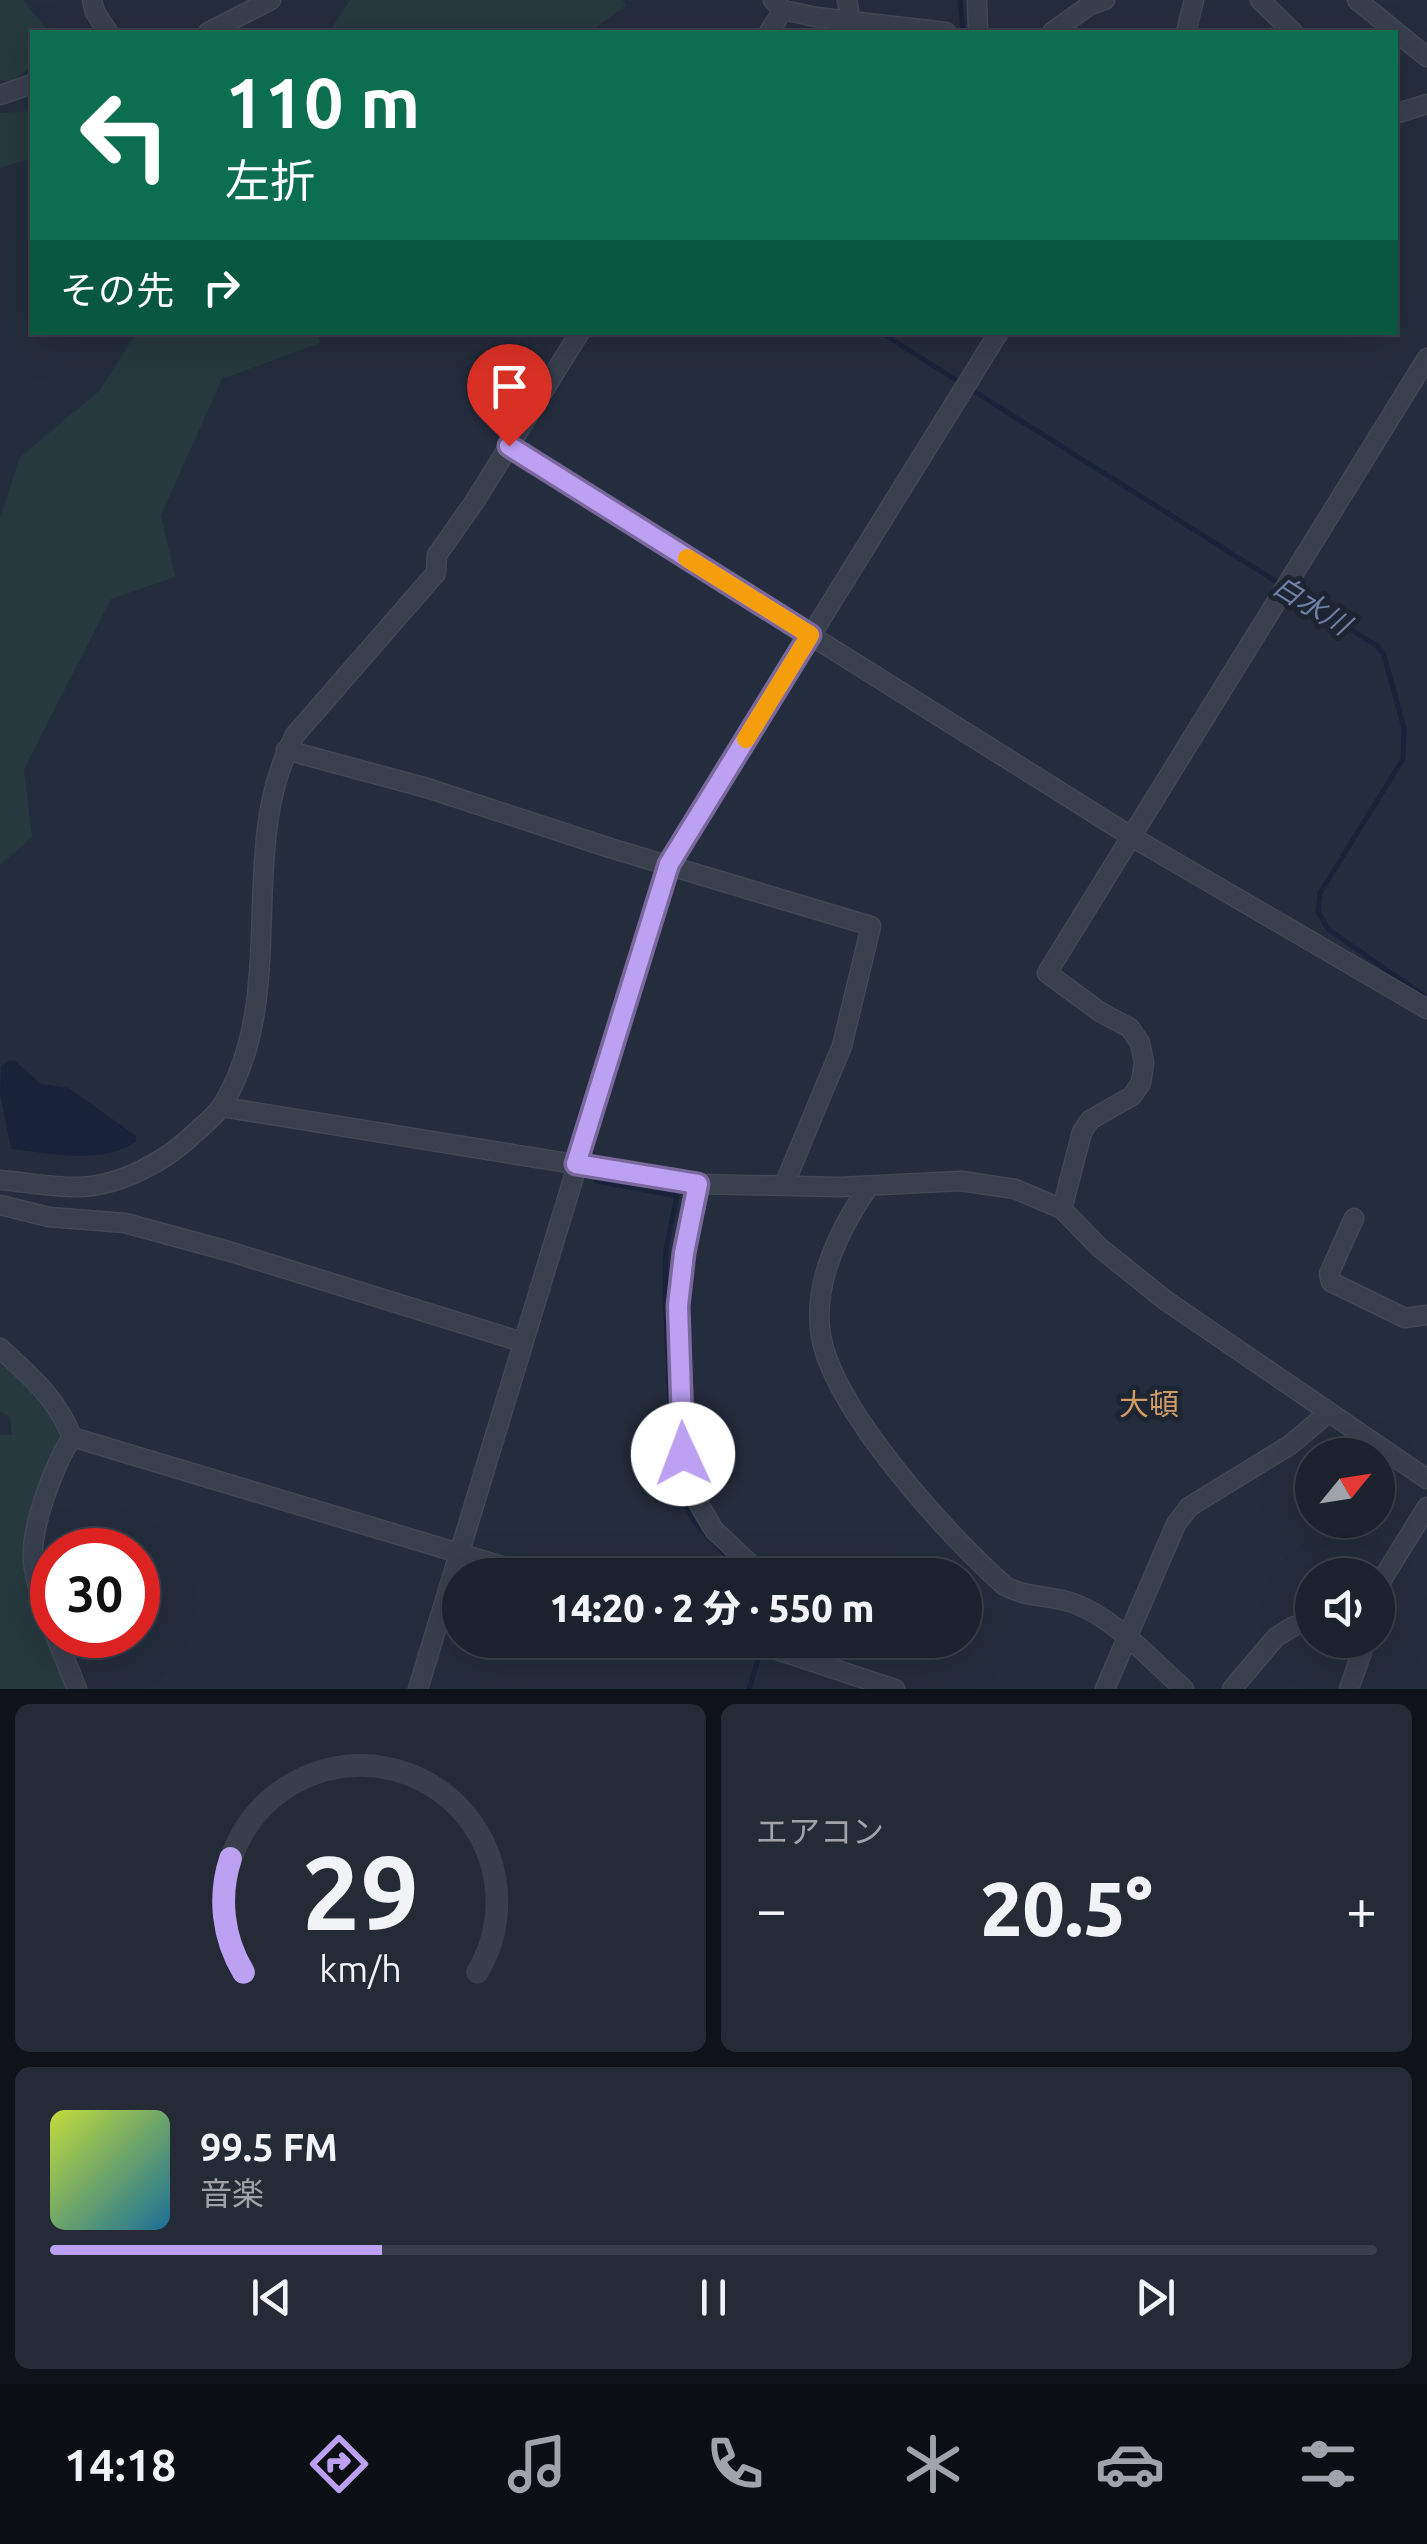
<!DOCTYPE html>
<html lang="ja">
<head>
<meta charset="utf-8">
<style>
	:root { --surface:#1b222e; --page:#242a36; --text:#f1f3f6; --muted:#a0a4aa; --line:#393f4a; --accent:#bca0f2 }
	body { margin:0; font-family:Ubuntu,"Noto Sans JP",sans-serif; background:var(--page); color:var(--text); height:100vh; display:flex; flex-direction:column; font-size:38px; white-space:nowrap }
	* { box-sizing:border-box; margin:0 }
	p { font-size:32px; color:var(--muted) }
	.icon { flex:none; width:55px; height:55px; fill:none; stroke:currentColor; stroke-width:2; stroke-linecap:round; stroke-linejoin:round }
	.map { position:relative; height:1689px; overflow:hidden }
	.drawer { display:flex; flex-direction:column; gap:15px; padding:15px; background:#0f1319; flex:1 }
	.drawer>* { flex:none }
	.banner { position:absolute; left:30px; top:30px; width:1368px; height:305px; border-radius:0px; box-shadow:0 10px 40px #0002,0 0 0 2px var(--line); background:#0b6e4f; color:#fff; overflow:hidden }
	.needle { width:65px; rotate:60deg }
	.controls { position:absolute; left:1295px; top:1438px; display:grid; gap:20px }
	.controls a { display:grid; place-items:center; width:100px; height:100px; border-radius:50%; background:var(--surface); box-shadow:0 10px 40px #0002,0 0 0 2px var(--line); font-size:50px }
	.speed { position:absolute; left:30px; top:1528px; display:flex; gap:20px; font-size:50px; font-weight:700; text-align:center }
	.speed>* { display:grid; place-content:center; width:130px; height:130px; border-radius:50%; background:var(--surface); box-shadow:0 10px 40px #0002,0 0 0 2px var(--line); line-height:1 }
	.speed .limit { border:15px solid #d22; background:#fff; color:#111 }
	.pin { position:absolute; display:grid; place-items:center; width:85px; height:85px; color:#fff; margin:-102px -42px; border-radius:50% 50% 50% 0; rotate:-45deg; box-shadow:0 0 10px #0007 }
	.pin .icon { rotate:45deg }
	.me { position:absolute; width:110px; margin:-55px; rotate:358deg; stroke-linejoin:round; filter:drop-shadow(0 0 8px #0008) }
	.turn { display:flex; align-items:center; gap:35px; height:210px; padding:0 30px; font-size:45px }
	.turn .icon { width:130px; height:130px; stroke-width:2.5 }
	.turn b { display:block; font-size:70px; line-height:85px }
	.then { display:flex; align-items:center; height:95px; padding:0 30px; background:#0003; gap:20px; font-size:38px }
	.big { font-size:75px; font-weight:800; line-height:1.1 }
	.drawer .widget { flex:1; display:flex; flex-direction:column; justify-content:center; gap:15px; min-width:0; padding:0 35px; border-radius:15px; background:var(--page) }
	.drawer .dial { align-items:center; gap:0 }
	.dial svg { height:260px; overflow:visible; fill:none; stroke:var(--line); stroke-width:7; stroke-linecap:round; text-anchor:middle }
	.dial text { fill:var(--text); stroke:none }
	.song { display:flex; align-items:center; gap:30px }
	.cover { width:120px; height:120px; border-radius:15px; background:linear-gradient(135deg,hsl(70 70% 55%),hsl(200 70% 35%)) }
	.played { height:10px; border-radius:5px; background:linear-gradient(90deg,var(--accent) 25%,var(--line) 25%) }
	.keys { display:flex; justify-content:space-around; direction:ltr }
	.heat { display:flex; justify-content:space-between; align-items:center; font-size:55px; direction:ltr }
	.drawer .tiles { flex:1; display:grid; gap:15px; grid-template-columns:1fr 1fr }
	.widget:last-child { grid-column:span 2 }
	.trip { position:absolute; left:442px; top:1558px; width:540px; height:100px; border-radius:50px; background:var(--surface); box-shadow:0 10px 40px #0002,0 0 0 2px var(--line); font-weight:800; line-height:100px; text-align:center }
	.menu { display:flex; height:160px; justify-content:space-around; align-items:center; background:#0b0e12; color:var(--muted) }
	.menu .icon { width:70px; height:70px }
	.menu .current { color:var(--accent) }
	.menu b { font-size:45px; color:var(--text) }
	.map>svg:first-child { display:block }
	.green { fill:#26393e }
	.water { fill:#18233a }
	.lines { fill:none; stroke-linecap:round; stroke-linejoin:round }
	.stream { stroke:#18233a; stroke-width:5 }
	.minor-casing { stroke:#414856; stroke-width:21 }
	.minor { stroke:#383f4d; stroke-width:18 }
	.route-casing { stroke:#7a689d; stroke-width:25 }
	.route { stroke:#bca0f2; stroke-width:18 }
	.slow { stroke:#f59e0b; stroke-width:18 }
	.labels { text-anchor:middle; stroke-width:10; stroke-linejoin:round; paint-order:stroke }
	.water-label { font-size:28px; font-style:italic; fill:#6e81a6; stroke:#1d2432 }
	.quarter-label { font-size:30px; fill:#d29d65; stroke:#1d2432 }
</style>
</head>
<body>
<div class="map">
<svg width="1427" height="1689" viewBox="0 0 1427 1689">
	<rect width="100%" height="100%" fill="#242d3d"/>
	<!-- green -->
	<g class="green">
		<polygon points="0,0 23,0 49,32 32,32 32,67 10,82 0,80"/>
		<polygon points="350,0 623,0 626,6 589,32 329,32"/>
		<polygon points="32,111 32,158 0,168 0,113"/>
		<polygon points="137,332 317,333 320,343 222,379 161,515 175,577 111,599 24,769 32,837 0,865 0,519 20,457 99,391"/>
		<path d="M0,1361L45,1399L61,1432C41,1487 10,1551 33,1611C43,1638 62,1660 66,1689H0V1434L12,1435L10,1417L0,1411Z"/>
	</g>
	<!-- water -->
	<path class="water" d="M8,1061H15L41,1084L69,1088L136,1136V1142C102,1165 49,1153 11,1149L0,1093L1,1066Z"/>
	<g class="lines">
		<!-- stream -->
		<g class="stream">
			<polyline points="960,0 963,32"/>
			<polyline points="880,332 1280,584"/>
			<polyline points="1289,590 1377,646 1384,655 1404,728 1403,759 1320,893 1318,911 1328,929 1427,998"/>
			<polyline points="596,1181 677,1196 666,1249 665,1298 674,1478 694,1522 745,1575"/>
			<polyline points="749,1689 760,1654"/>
		</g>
		<defs>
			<g id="minor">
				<polyline points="92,0 95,12 108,32"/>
				<polyline points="773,0 783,10 816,17 946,32"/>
				<polyline points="847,0 851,22"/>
				<polyline points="977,0 978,32"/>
				<polyline points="1260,0 1293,32"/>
				<polyline points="1357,0 1427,57"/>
				<polyline points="208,32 271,0"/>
				<polyline points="769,32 783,10"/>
				<polyline points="1052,32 1090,5 1105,0"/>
				<polyline points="1186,32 1194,0"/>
				<polyline points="0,95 32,84"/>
				<polyline points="1395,114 1427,104"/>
				<polyline points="509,446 1132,837 1427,1009"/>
				<polyline points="286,750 427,788 610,848 871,926 842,1046 784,1185"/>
				<polyline points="222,1107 698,1184 840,1187 961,1181 1015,1189 1062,1209 1099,1247 1165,1300 1427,1479"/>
				<path d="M0,1180C25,1182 51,1187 76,1187C119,1187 167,1161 197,1131C206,1123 217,1114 223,1104C291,992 234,848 295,735L436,573L437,555L475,501L580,332"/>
				<polyline points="698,1184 684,1253 679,1306 687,1484 714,1530 762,1575"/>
				<path d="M869,1186C840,1228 812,1282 821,1336C834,1410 948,1536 1005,1586C1026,1598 1051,1595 1073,1603C1115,1618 1151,1660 1184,1689"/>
				<polyline points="0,1205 49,1217 125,1223 228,1251 522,1342"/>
				<polyline points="1062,1209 1082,1132 1090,1120 1132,1096 1141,1083 1144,1063 1140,1043 1130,1028 1100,1012 1047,973 1427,358"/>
				<polyline points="1354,1218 1329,1274 1331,1282 1405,1318 1427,1315"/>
				<path d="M0,1348C30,1376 57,1398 72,1437"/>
				<polyline points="72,1437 532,1575"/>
				<polyline points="1378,1598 1383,1578 1427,1507"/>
				<path d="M52,1629C43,1609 36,1585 33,1562C30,1528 54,1465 72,1437"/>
				<polyline points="55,1635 77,1689"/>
				<polyline points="747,1640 895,1689"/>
				<polyline points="418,1689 669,864 999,332"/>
				<polyline points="1105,1689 1176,1524 1189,1507 1290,1445 1328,1413"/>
				<polyline points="1232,1689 1276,1637 1294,1626"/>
				<polyline points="1349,1689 1366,1640"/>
			</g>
		</defs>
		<!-- minor casing -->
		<use href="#minor" class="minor-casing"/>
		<!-- minor -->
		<use href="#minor" class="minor"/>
	</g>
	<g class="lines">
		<defs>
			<polyline id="route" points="509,446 810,635 669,864 576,1164 698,1184 684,1253 678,1306 683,1454"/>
		</defs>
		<!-- route casing -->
		<use href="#route" class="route-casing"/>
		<!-- route -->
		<use href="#route" class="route"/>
		<!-- slow -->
		<polyline class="slow" points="687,558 810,635 746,739"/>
	</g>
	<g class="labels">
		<!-- water labels -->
		<g class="water-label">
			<text transform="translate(1312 605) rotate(32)" y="10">白水川</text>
		</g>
		<!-- quarter labels -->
		<g class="quarter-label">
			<text x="1149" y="1415">大頓</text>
		</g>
	</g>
</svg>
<div class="controls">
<a><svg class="needle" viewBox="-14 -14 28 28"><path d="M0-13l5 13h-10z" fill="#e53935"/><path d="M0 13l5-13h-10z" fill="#a0a4aa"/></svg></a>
<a><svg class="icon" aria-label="sound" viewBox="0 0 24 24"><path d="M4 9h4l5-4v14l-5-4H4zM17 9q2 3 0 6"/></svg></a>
</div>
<div class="speed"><div class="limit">30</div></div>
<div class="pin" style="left:509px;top:446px;background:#d93025"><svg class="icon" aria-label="arrive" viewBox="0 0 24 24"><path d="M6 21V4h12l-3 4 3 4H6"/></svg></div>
<svg class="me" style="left:683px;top:1454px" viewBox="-20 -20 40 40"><circle r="19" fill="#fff"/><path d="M0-13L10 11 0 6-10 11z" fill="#bca0f2"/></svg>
<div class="trip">14:20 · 2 分 · 550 m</div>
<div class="banner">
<div class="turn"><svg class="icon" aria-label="left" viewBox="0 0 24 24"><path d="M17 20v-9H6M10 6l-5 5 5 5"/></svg><div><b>110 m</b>左折</div></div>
<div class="then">その先<svg class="icon" aria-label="right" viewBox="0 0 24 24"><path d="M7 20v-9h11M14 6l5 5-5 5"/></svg></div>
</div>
</div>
<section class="drawer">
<div class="tiles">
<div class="widget dial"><svg viewBox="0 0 100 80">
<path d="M14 69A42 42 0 1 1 86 69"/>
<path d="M14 69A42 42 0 0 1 10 34" stroke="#bca0f2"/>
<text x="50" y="56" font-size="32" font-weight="700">29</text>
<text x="50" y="72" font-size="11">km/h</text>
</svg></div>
<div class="widget"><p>エアコン</p>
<div class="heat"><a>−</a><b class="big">20.5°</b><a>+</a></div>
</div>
<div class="widget">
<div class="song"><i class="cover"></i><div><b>99.5 FM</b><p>音楽</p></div></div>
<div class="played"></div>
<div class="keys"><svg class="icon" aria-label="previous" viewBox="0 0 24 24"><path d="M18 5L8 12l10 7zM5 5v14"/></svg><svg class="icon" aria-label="pause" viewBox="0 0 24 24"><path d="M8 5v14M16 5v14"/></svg><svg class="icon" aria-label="next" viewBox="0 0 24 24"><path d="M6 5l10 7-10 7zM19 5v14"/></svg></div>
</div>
</div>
</section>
<nav class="menu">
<b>14:18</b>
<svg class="icon current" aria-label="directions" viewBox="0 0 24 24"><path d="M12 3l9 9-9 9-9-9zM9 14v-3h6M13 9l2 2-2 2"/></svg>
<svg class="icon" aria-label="music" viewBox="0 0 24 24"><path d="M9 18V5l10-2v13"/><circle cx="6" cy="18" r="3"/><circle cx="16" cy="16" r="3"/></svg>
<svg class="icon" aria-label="phone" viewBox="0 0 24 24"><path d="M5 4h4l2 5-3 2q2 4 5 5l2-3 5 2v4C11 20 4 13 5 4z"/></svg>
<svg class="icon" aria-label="climate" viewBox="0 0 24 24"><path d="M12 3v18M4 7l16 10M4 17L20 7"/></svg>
<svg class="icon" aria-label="car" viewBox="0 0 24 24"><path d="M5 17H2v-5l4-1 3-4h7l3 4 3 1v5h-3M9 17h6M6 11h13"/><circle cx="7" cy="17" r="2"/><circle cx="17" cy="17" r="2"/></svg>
<svg class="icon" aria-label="filters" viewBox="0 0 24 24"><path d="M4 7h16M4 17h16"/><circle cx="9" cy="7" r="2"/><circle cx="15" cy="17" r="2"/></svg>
</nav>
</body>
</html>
